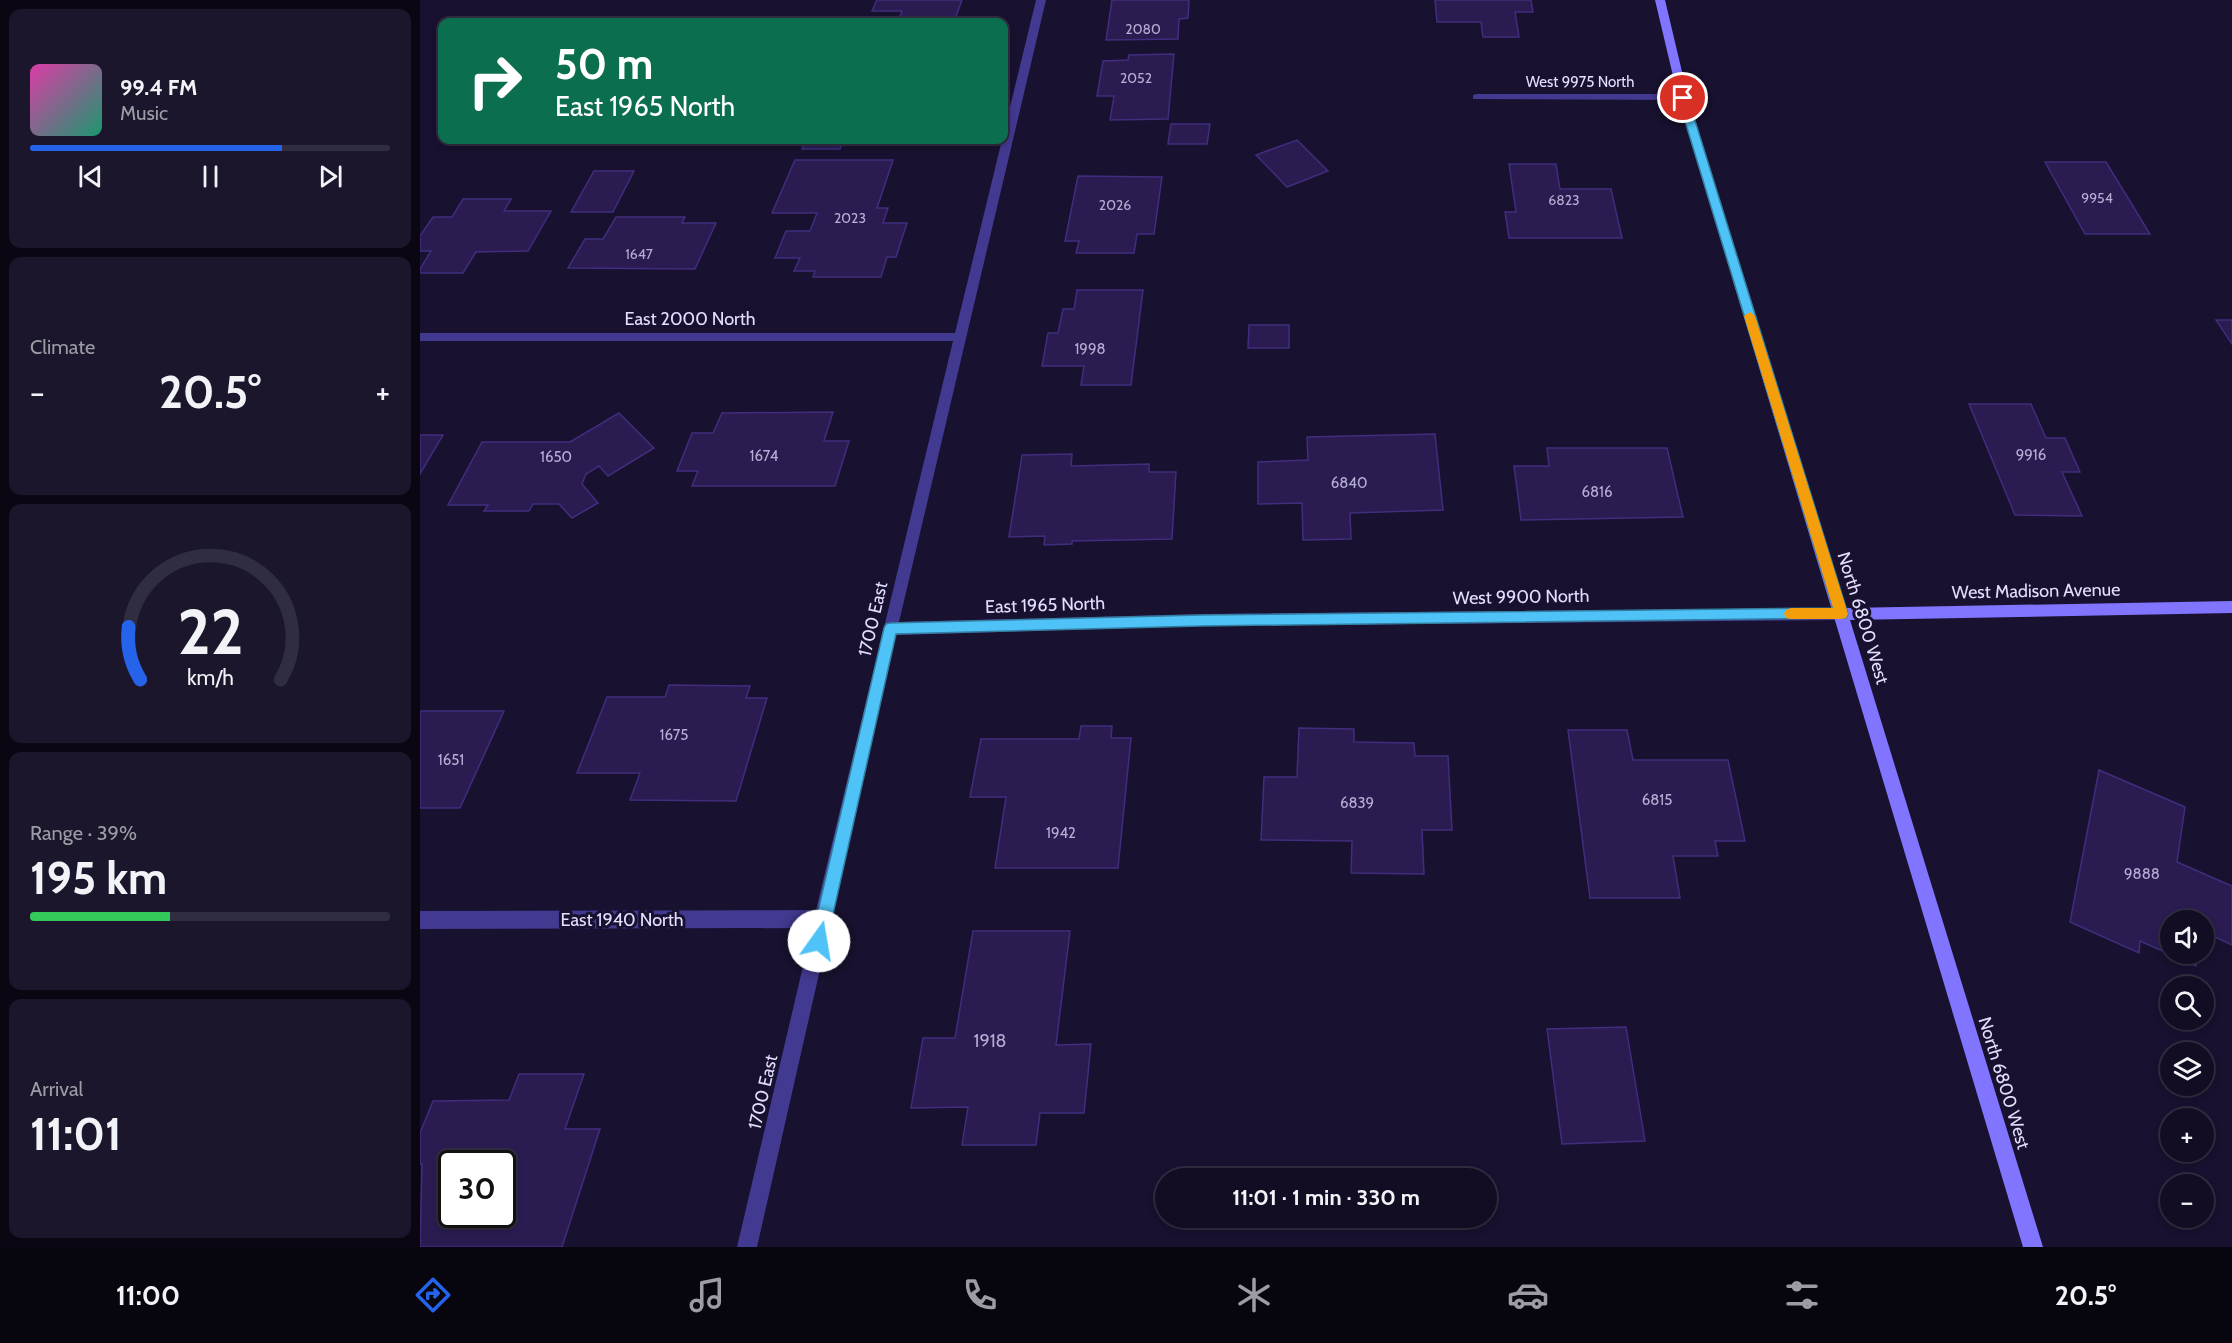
<!DOCTYPE html>
<html lang="en">
<head>
<meta charset="utf-8">
<style>
	:root { --surface:#120d23; --page:#1b162b; --text:#f1f3f6; --muted:#9c9ca6; --line:#312d41; --accent:#2563eb }
	body { margin:0; font-family:Cabin,sans-serif; background:var(--page); color:var(--text); height:100vh; display:flex; flex-direction:column; font-size:22px; white-space:nowrap }
	* { box-sizing:border-box; margin:0 }
	p { font-size:20px; color:var(--muted) }
	.icon { flex:none; width:33px; height:33px; fill:none; stroke:currentColor; stroke-width:2; stroke-linecap:round; stroke-linejoin:round }
	.map { position:relative; flex:1; overflow:hidden }
	.details { display:flex; flex-direction:column; gap:9px; padding:9px; background:#0a0713; width:420px }
	.details>* { flex:none }
	.banner { position:absolute; left:18px; top:18px; width:570px; height:126px; border-radius:12px; box-shadow:0 3px 9px #0003,0 0 0 2px var(--line); background:#0b6e4f; color:#fff; overflow:hidden }
	.controls { position:absolute; left:1740px; top:910px; display:grid; gap:12px }
	.controls a { display:grid; place-items:center; width:54px; height:54px; border-radius:50%; background:var(--surface); box-shadow:0 3px 9px #0003,0 0 0 2px var(--line); font-size:30px }
	.speed { position:absolute; left:18px; top:1150px; display:flex; gap:12px; font-size:30px; font-weight:700; text-align:center }
	.speed>* { display:grid; place-content:center; width:78px; height:78px; border-radius:50%; background:var(--surface); box-shadow:0 3px 9px #0003,0 0 0 2px var(--line); line-height:1 }
	.speed .limit { border:3px solid #111; border-radius:9px; background:#fff; color:#111 }
	.pin { position:absolute; display:grid; place-items:center; width:51px; height:51px; color:#fff; margin:-26px; border:3px solid #fff; border-radius:50%; box-shadow:0 2px 6px #0007 }
	.me { position:absolute; width:66px; margin:-33px; rotate:13deg; stroke-linejoin:round; filter:drop-shadow(0 0 4px #0008) }
	.turn { display:flex; align-items:center; gap:21px; height:126px; padding:0 18px; font-size:27px }
	.turn .icon { width:78px; height:78px; stroke-width:2.5 }
	.turn b { display:block; font-size:42px; line-height:51px }
	.big { font-size:45px; font-weight:700; line-height:1.1 }
	.details .tile { flex:1; display:flex; flex-direction:column; justify-content:center; gap:9px; min-width:0; padding:0 21px; border-radius:12px; background:var(--page) }
	.details .dial { align-items:center; gap:0 }
	.dial svg { height:156px; overflow:visible; fill:none; stroke:var(--line); stroke-width:7; stroke-linecap:round; text-anchor:middle }
	.dial text { fill:var(--text); stroke:none }
	.song { display:flex; align-items:center; gap:18px }
	.cover { width:72px; height:72px; border-radius:9px; background:linear-gradient(135deg,hsl(320 70% 55%),hsl(160 70% 35%)) }
	.played { height:6px; border-radius:3px; background:linear-gradient(90deg,var(--accent) 70%,var(--line) 70%) }
	.keys { display:flex; justify-content:space-around; direction:ltr }
	.heat { display:flex; justify-content:space-between; align-items:center; font-size:33px; direction:ltr }
	.charge { height:9px; border-radius:4px; background:linear-gradient(90deg,#34c759 39%,var(--line) 0) }
	.trip { position:absolute; left:735px; top:1168px; width:342px; height:60px; border-radius:30px; background:var(--surface); box-shadow:0 3px 9px #0003,0 0 0 2px var(--line); font-weight:700; line-height:60px; text-align:center }
	.tabs { display:flex; height:96px; justify-content:space-around; align-items:center; background:#07050e; color:var(--muted) }
	.tabs .icon { width:42px; height:42px }
	.tabs .current { color:var(--accent) }
	.tabs b { font-size:27px; color:var(--text) }
	main { display:flex; flex:1; min-height:0 }
	.map>svg:first-child { display:block }
	.building { fill:#2a1c51; stroke:#422c7e; stroke-width:1.5; fill-rule:evenodd }
	.lines { fill:none; stroke-linecap:round; stroke-linejoin:round }
	.street { fill:#423990; fill-rule:evenodd }
	.secondary { fill:#8175ff; fill-rule:evenodd }
	.route { fill:#4fc3f7; stroke:#337fa1; stroke-width:1.5 }
	.slow { fill:#f59e0b }
	.labels { text-anchor:middle; stroke-width:6; stroke-linejoin:round; paint-order:stroke }
	.far-number-label { font-size:14px; fill:#b6aed4 }
	.far-street-label { font-size:15px; fill:#e4deff; stroke:#18112f }
	.number-label { font-size:15px; fill:#b6aed4 }
	.street-label { font-size:18px; fill:#e4deff; stroke:#18112f }
	.near-number-label { font-size:18px; fill:#b6aed4 }
</style>
</head>
<body>
<main>
<section class="details">
<div class="tile">
<div class="song"><i class="cover"></i><div><b>99.4 FM</b><p>Music</p></div></div>
<div class="played"></div>
<div class="keys"><svg class="icon" aria-label="previous" viewBox="0 0 24 24"><path d="M18 5L8 12l10 7zM5 5v14"/></svg><svg class="icon" aria-label="pause" viewBox="0 0 24 24"><path d="M8 5v14M16 5v14"/></svg><svg class="icon" aria-label="next" viewBox="0 0 24 24"><path d="M6 5l10 7-10 7zM19 5v14"/></svg></div>
</div>
<div class="tile"><p>Climate</p>
<div class="heat"><a>−</a><b class="big">20.5°</b><a>+</a></div>
</div>
<div class="tile dial"><svg viewBox="0 0 100 80">
<path d="M14 69A42 42 0 1 1 86 69"/>
<path d="M14 69A42 42 0 0 1 8 42" stroke="#2563eb"/>
<text x="50" y="56" font-size="32" font-weight="700">22</text>
<text x="50" y="72" font-size="11">km/h</text>
</svg></div>
<div class="tile"><p>Range · 39%</p><b class="big">195 km</b><div class="charge"></div></div>
<div class="tile"><p>Arrival</p><b class="big">11:01</b></div>
</section>
<div class="map">
<svg width="1812" height="1247" viewBox="0 0 1812 1247">
	<rect width="100%" height="100%" fill="#18112f"/>
	<!-- building -->
	<g class="building">
		<polygon points="457,0 542,0 534,22 478,22 482,11 452,11"/>
		<polygon points="692,0 769,0 768,18 759,19 758,39 686,40"/>
		<polygon points="1015,0 1111,0 1113,12 1095,12 1099,37 1063,37 1061,22 1017,22"/>
		<polygon points="754,54 748,119 690,120 694,96 677,96 683,61 708,60 709,55"/>
		<polygon points="751,124 790,124 787,144 748,144"/>
		<polygon points="386,140 423,140 420,149 382,149"/>
		<polygon points="877,140 908,171 867,187 836,155"/>
		<polygon points="375,160 473,160 457,208 468,208 463,223 487,223 476,257 467,257 461,277 393,277 395,271 374,271 380,258 355,258 366,231 390,231 397,213 352,213"/>
		<polygon points="1625,162 1686,162 1730,234 1665,234"/>
		<polygon points="1089,164 1136,164 1140,189 1191,189 1202,238 1089,238 1085,212 1096,212"/>
		<polygon points="174,171 214,171 193,212 151,212"/>
		<polygon points="658,176 742,177 734,234 717,234 714,253 656,253 659,241 645,241"/>
		<polygon points="43,199 91,199 84,211 131,211 108,251 56,252 43,273 0,273 0,269 11,251 0,251 0,236 13,217 32,217"/>
		<polygon points="196,217 265,217 262,223 296,223 275,269 148,268 165,239 183,239"/>
		<polygon points="657,290 723,290 711,385 661,385 664,366 622,366 628,333 638,333 643,309 654,309"/>
		<polygon points="1796,320 1812,320 1812,344"/>
		<polygon points="829,325 869,325 869,348 828,348"/>
		<polygon points="1549,404 1611,404 1626,438 1645,438 1660,472 1642,472 1662,516 1595,515"/>
		<polygon points="413,412 404,441 429,441 415,486 272,486 278,471 257,471 272,433 293,433 302,413"/>
		<polygon points="199,413 234,448 188,476 179,466 166,474 162,484 178,503 152,518 139,504 113,504 109,511 64,511 68,505 28,505 62,442 150,442"/>
		<polygon points="1015,434 1023,510 930,513 931,539 883,540 882,503 838,504 838,462 888,460 887,437"/>
		<polygon points="0,435 23,435 0,474"/>
		<polygon points="1127,448 1247,448 1263,517 1101,520 1094,466 1129,466"/>
		<polygon points="652,454 651,466 729,464 729,472 756,472 752,539 652,541 652,544 624,545 625,536 589,537 602,455"/>
		<polygon points="249,685 330,686 326,698 347,698 316,801 210,800 220,773 157,773 187,697 245,697"/>
		<polygon points="0,711 84,711 40,808 0,808"/>
		<polygon points="661,726 692,726 691,738 711,738 698,868 575,868 586,797 550,797 561,739 659,739"/>
		<polygon points="879,728 934,729 934,742 994,743 995,756 1028,756 1032,830 1002,830 1004,874 931,873 932,841 841,840 844,777 877,777"/>
		<polygon points="1148,730 1207,730 1213,760 1308,760 1325,841 1295,841 1298,856 1253,856 1260,898 1170,898"/>
		<polygon points="1679,770 1765,807 1757,862 1812,886 1812,945 1784,932 1784,921 1750,921 1750,954 1777,954 1776,966 1720,941 1719,953 1650,922"/>
		<polygon points="553,931 650,931 636,1045 671,1044 664,1113 620,1113 616,1145 542,1145 548,1107 491,1108 503,1038 535,1038"/>
		<polygon points="1206,1027 1225,1141 1142,1144 1127,1029"/>
		<path d="M99,1074H164L145,1129H180L142,1247H0L2,1164H0V1133L13,1101L89,1100ZM32,1164H82V1215H32Z"/>
	</g>
	<g class="lines">
		<!-- street -->
		<g class="street">
			<polygon points="616,0 626,0 479,622 781,614 1421,608 1426,610 1428,614 1426,618 1421,620 781,626 476,635 337,1247 317,1247 392,928 0,929 0,911 396,910 533,341 0,341 0,333 535,333"/>
			<polygon points="1057,94 1263,94 1268,97 1263,100 1053,99 1053,95"/>
		</g>
		<!-- secondary -->
		<polygon class="secondary" points="1235,0 1245,0 1268,97 1426,608 1812,601 1812,613 1430,620 1623,1247 1603,1247 1258,97"/>
	</g>
	<!-- route -->
	<polygon class="route" points="1260,95 1268,98 1428,614 1426,618 781,626 476,634 407,941 404,946 399,949 393,946 391,941 464,628 466,624 470,623 781,615 1413,608 1258,98"/>
	<!-- slow -->
	<polygon class="slow" points="1330,312 1335,316 1428,614 1426,618 1421,619 1371,619 1366,618 1364,614 1366,610 1371,608 1413,608 1324,316"/>
	<g class="labels">
		<!-- far-number labels -->
		<g class="far-number-label">
			<text x="723" y="34">2080</text>
			<text x="716" y="83">2052</text>
			<text x="1677" y="203">9954</text>
			<text x="1144" y="205">6823</text>
			<text x="695" y="210">2026</text>
			<text x="430" y="223">2023</text>
			<text x="219" y="259">1647</text>
		</g>
		<!-- far-street labels -->
		<g class="far-street-label">
			<text x="1160" y="87">West 9975 North</text>
		</g>
		<!-- number labels -->
		<g class="number-label">
			<text x="670" y="354">1998</text>
			<text x="1611" y="460">9916</text>
			<text x="344" y="461">1674</text>
			<text x="136" y="462">1650</text>
			<text x="929" y="488">6840</text>
			<text x="1177" y="497">6816</text>
			<text x="254" y="740">1675</text>
			<text x="31" y="765">1651</text>
			<text x="1237" y="805">6815</text>
			<text x="937" y="808">6839</text>
			<text x="641" y="838">1942</text>
			<text x="1722" y="879">9888</text>
		</g>
		<!-- street labels -->
		<g class="street-label">
			<text x="270" y="325">East 2000 North</text>
			<text transform="translate(1616 591) rotate(-1)" y="6">West Madison Avenue</text>
			<text transform="translate(1101 597) rotate(-1)" y="6">West 9900 North</text>
			<text transform="translate(625 605) rotate(-2)" y="6">East 1965 North</text>
			<text transform="translate(1443 618) rotate(73)" y="6">North 6800 West</text>
			<text transform="translate(453 619) rotate(-77)" y="6">1700 East</text>
			<text x="202" y="926">East 1940 North</text>
			<text transform="translate(1584 1083) rotate(73)" y="6">North 6800 West</text>
			<text transform="translate(343 1092) rotate(-77)" y="6">1700 East</text>
		</g>
		<!-- near-number labels -->
		<g class="near-number-label">
			<text x="570" y="1047">1918</text>
		</g>
	</g>
</svg>
<div class="controls">
<a><svg class="icon" aria-label="sound" viewBox="0 0 24 24"><path d="M4 9h4l5-4v14l-5-4H4zM17 9q2 3 0 6"/></svg></a>
<a><svg class="icon" aria-label="search" viewBox="0 0 24 24"><circle cx="10" cy="10" r="6"/><path d="M15 15l6 6"/></svg></a>
<a><svg class="icon" aria-label="layers" viewBox="0 0 24 24"><path d="M12 4l9 5-9 5-9-5zM3 14l9 5 9-5"/></svg></a>
<a>+</a>
<a>−</a>
</div>
<div class="speed"><div class="limit">30</div></div>
<div class="pin" style="left:1263px;top:98px;background:#d93025"><svg class="icon" aria-label="arrive" viewBox="0 0 24 24"><path d="M6 21V4h12l-3 4 3 4H6"/></svg></div>
<svg class="me" style="left:399px;top:941px" viewBox="-20 -20 40 40"><circle r="19" fill="#fff"/><path d="M0-13L10 11 0 6-10 11z" fill="#4fc3f7"/></svg>
<div class="trip">11:01 · 1 min · 330 m</div>
<div class="banner">
<div class="turn"><svg class="icon" aria-label="right" viewBox="0 0 24 24"><path d="M7 20v-9h11M14 6l5 5-5 5"/></svg><div><b>50 m</b>East 1965 North</div></div>
</div>
</div>
</main>
<nav class="tabs">
<b>11:00</b>
<svg class="icon current" aria-label="directions" viewBox="0 0 24 24"><path d="M12 3l9 9-9 9-9-9zM9 14v-3h6M13 9l2 2-2 2"/></svg>
<svg class="icon" aria-label="music" viewBox="0 0 24 24"><path d="M9 18V5l10-2v13"/><circle cx="6" cy="18" r="3"/><circle cx="16" cy="16" r="3"/></svg>
<svg class="icon" aria-label="phone" viewBox="0 0 24 24"><path d="M5 4h4l2 5-3 2q2 4 5 5l2-3 5 2v4C11 20 4 13 5 4z"/></svg>
<svg class="icon" aria-label="climate" viewBox="0 0 24 24"><path d="M12 3v18M4 7l16 10M4 17L20 7"/></svg>
<svg class="icon" aria-label="car" viewBox="0 0 24 24"><path d="M5 17H2v-5l4-1 3-4h7l3 4 3 1v5h-3M9 17h6M6 11h13"/><circle cx="7" cy="17" r="2"/><circle cx="17" cy="17" r="2"/></svg>
<svg class="icon" aria-label="filters" viewBox="0 0 24 24"><path d="M4 7h16M4 17h16"/><circle cx="9" cy="7" r="2"/><circle cx="15" cy="17" r="2"/></svg>
<b>20.5°</b>
</nav>
</body>
</html>
